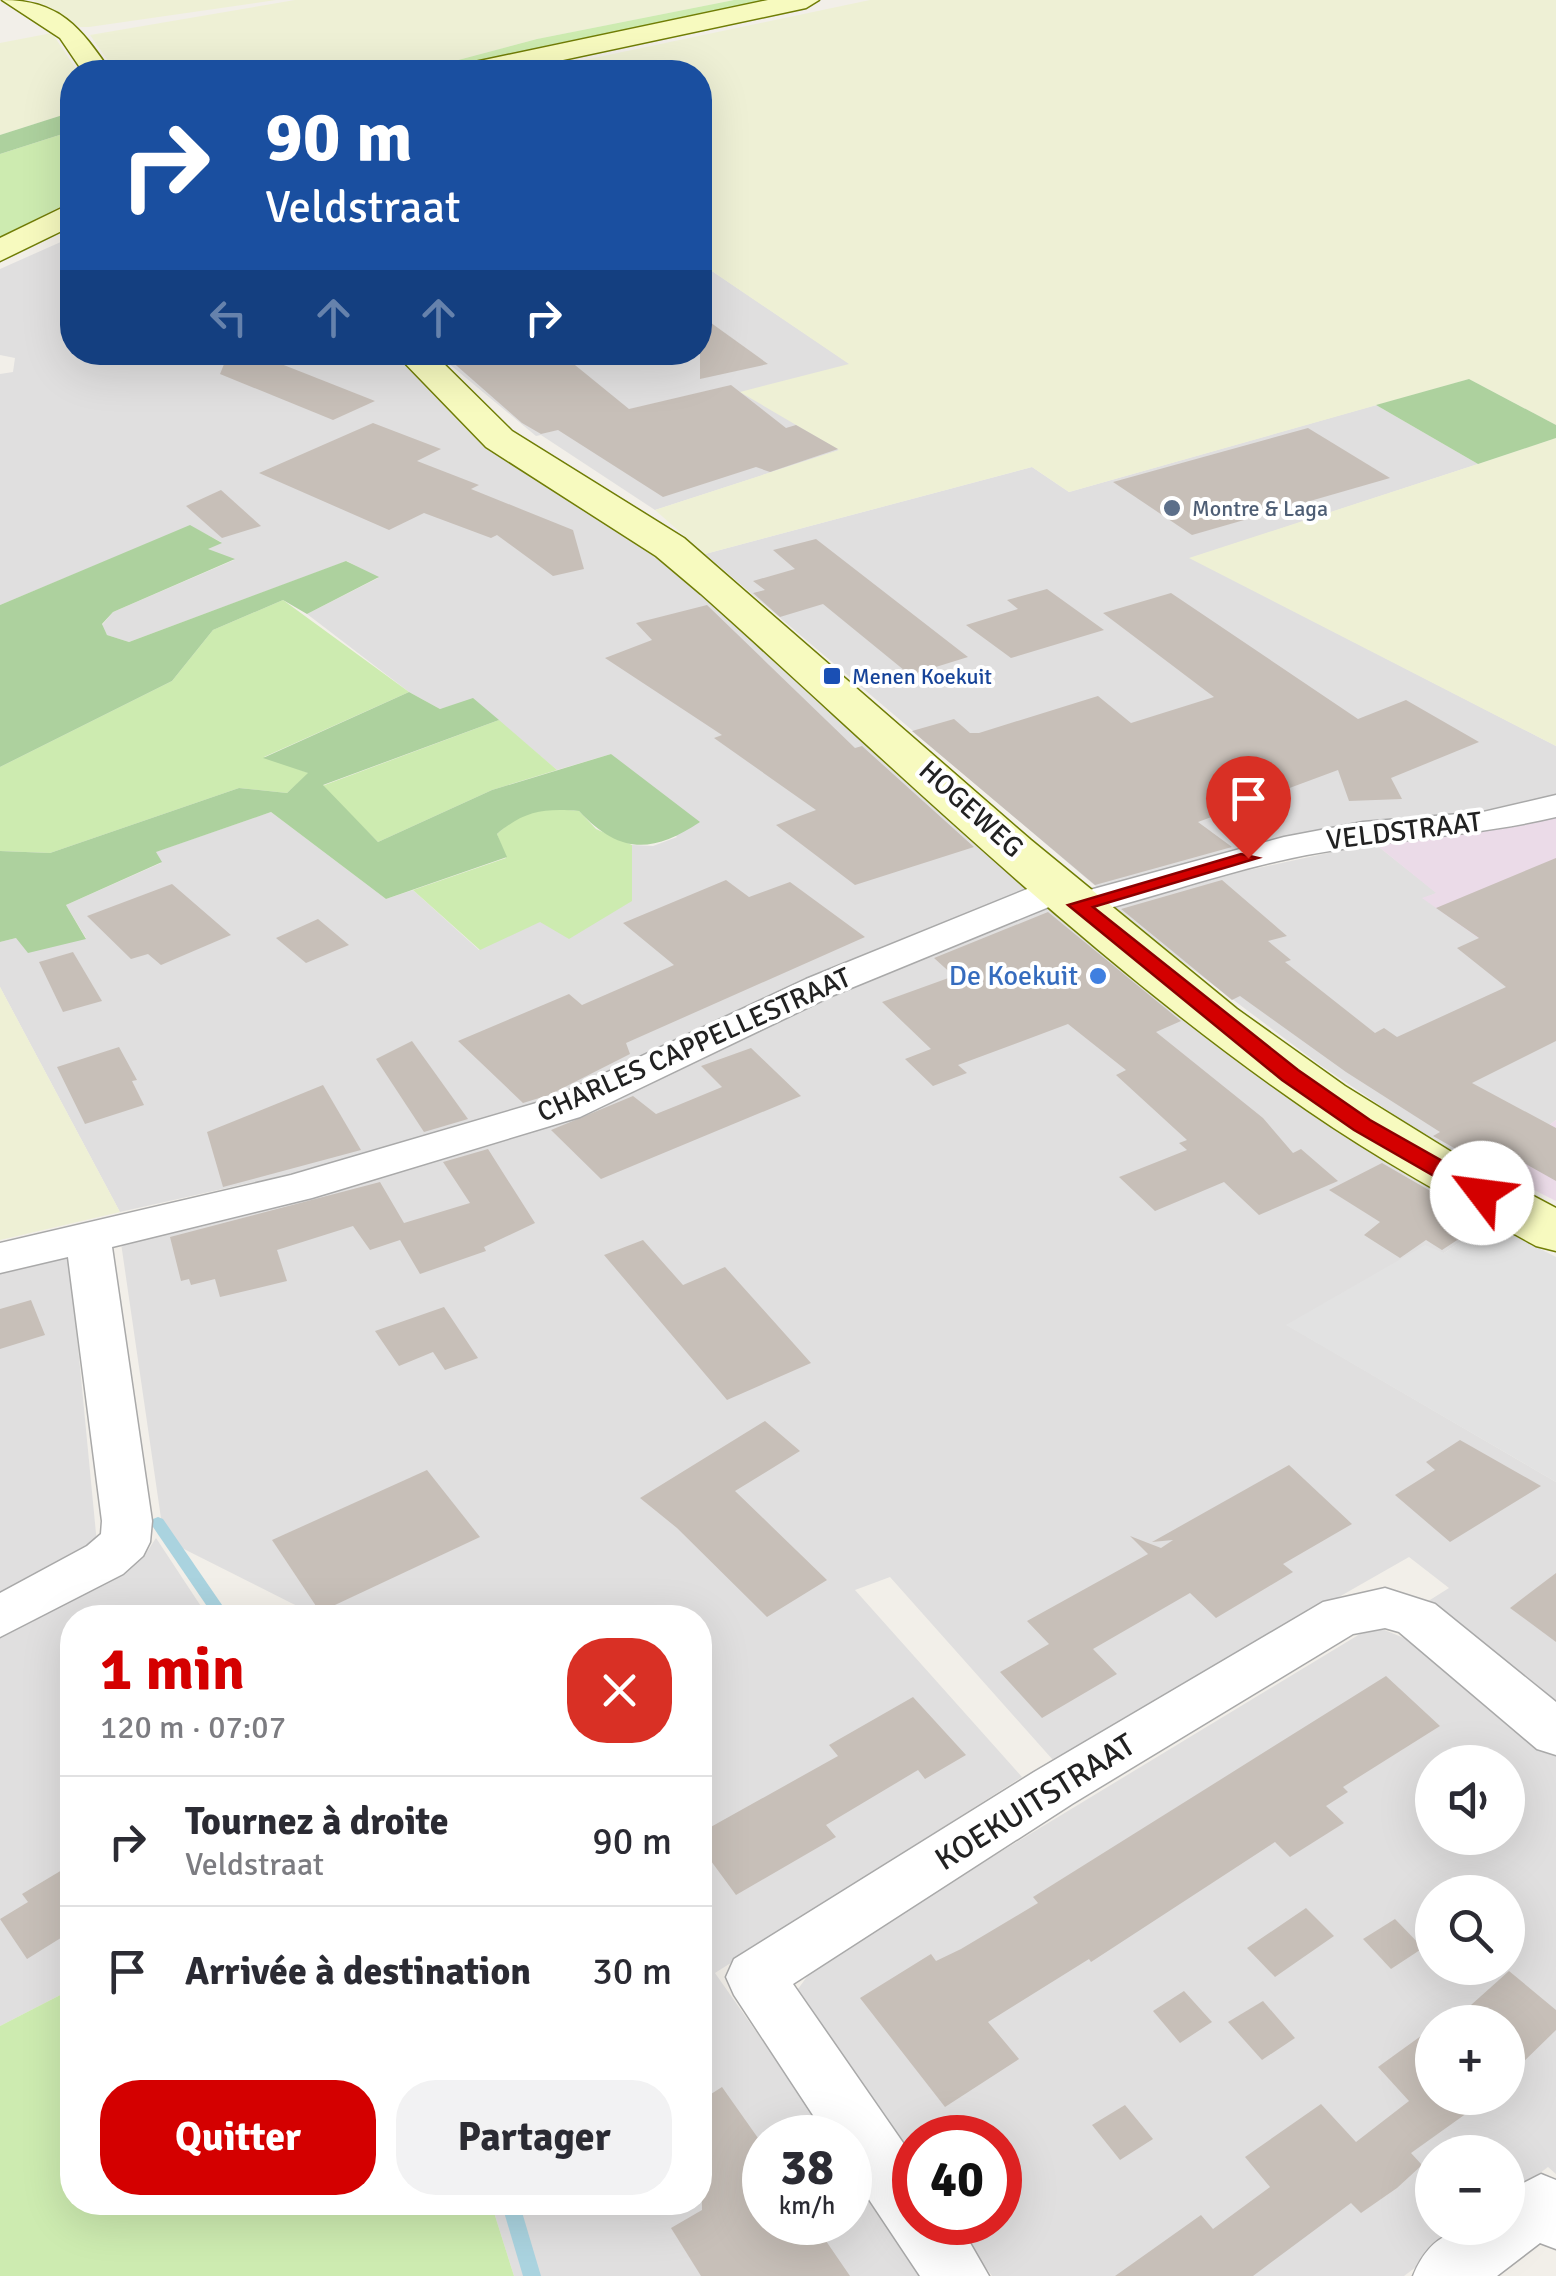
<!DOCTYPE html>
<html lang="fr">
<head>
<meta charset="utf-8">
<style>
  :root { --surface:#fff; --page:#f2f2f3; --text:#2b2b33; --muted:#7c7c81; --line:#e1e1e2; --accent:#d40000 }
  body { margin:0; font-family:Signika,sans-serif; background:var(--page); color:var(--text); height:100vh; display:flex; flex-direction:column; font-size:38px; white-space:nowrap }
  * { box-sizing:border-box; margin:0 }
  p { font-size:32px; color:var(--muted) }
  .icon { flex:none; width:55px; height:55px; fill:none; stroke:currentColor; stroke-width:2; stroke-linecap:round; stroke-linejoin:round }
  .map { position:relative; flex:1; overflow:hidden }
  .sheet { position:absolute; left:60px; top:1605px; width:652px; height:610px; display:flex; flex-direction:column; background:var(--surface); border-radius:40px; box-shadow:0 10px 40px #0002 }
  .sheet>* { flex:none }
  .hud { position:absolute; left:60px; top:60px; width:652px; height:305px; border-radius:40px; box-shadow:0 10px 40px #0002; background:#1a4fa0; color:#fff; overflow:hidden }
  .buttons { position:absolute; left:1415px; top:1745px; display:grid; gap:20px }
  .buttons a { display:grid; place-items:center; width:110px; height:110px; border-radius:50%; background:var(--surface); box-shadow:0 10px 40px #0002; font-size:50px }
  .speed { position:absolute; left:742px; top:2115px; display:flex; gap:20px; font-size:50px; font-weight:700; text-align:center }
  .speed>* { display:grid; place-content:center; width:130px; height:130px; border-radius:50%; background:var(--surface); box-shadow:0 10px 40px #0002; line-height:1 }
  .speed small { font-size:25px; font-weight:400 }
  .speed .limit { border:15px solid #d22; background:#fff; color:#111 }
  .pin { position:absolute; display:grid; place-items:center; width:85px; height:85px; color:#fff; margin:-102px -42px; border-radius:50% 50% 50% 0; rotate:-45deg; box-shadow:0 0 10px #0007 }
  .pin .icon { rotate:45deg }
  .me { position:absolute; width:110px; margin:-55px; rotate:300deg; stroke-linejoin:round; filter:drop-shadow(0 0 8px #0008) }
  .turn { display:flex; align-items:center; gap:35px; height:210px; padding:0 40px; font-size:45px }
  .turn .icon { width:130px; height:130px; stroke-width:2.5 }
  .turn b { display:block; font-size:70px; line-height:85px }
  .lanes { display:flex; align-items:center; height:95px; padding:0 40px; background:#0003; justify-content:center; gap:50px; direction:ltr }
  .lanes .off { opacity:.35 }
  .round { display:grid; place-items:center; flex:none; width:105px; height:105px; border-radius:40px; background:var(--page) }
  .summary { display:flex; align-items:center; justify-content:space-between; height:170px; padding:0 40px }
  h1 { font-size:60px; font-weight:700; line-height:75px; color:var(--accent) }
  .button { display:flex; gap:20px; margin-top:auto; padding:20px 40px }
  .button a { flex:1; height:115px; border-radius:40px; background:var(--accent); color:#fff; font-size:40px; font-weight:700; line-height:115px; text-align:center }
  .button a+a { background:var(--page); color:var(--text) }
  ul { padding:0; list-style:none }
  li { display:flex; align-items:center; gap:30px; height:130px; padding:0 40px; border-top:2px solid var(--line) }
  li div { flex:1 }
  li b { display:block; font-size:38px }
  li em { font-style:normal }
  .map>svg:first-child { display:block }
</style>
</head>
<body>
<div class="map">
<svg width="1556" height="2276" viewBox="0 0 1556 2276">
  <rect width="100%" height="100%" fill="#f2efe9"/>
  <!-- residential -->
  <g fill="#e0dfdf" fill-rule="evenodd">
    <polygon points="72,237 72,352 392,353 483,443 531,478 649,548 1038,888 548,1102 325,1166 120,1212 0,987 0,942 16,938 86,938 66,905 161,863 155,852 271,812 386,899 413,890 479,950 630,870 632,845 653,846 677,837 611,754 557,770 473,699 440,709 409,692 307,614 378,578 347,561 129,642 107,635 102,625 113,612 234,560 206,549 221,542 190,526 0,605 0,374 13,372 15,358 0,355 0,269"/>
    <polygon points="700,263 850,364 840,450 655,510 541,435 536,436 436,353 700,352"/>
    <polygon points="1376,405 1478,464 1191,558 1556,746 1556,795 1100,890 705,554 1032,467 1069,492"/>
    <polygon points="1374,843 1437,893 1424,898 1556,993 1556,1120 1492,1169 1433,1141 1320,1065 1107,905 1198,881"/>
    <polygon points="1048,901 1340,1131 1489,1223 1444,1253 1287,1325 1556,1482 1556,1706 1422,1605 1449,1588 1409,1557 1053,1760 890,1577 855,1590 1022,1777 715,1973 830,2137 765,2138 765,2222 850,2222 850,2167 927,2276 514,2276 491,2203 700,2202 700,1618 319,1617 164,1539 121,1243 331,1192"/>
    <polygon points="69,1253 97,1544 0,1595 0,1273"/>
    <polygon points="156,1538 208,1617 72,1618 72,1989 0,2026 0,1634 145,1555"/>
    <path d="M1382,1629l22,9 152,118v418l-8,-7 -40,30v-45h-76v76h36l-64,48h-412l-39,-53 47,-1v-84h-85v31l-99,-138 -18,-42 19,-26 543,-329zM1432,1762h76v76h-76zM1432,1892h76v76h-76zM1432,2022h76v76h-76z"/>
  </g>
  <!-- industrial -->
  <g fill="#ebdbe8">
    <polygon points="1556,813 1556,993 1422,898 1436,893 1374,843"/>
    <polygon points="1556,1120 1556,1201 1492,1169"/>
  </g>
  <!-- farmland -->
  <g fill="#eef0d5">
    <polygon points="34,0 276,0 89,27 80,27"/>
    <polygon points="295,0 734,0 537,39 413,72 116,72 90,35"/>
    <polygon points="870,0 1556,0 1556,425 1469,379 1069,492 1032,467 705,554 655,510 839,450 740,392 849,364 700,263 700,72 527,72"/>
    <polygon points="52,33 78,72 72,72 72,112 0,135 0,43"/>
    <polygon points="1556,438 1556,746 1189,558 1478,464"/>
    <polygon points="0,987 120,1212 0,1240"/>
  </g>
  <!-- grass -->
  <g fill="#cdebb0">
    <polygon points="734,0 768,0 549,45 448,72 413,72 537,39"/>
    <polygon points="72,131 72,201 0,237 0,154"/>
    <polygon points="283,600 409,692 264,757 309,773 287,793 239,788 50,853 0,851 0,767 172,681 213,630"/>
    <polygon points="499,720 557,770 492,790 378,842 322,786"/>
    <polygon points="546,808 579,811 596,829 632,845 632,901 569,939 540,922 480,950 413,890 506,858 497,834 518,816"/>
    <polygon points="72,1989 72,2202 491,2203 514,2276 0,2276 0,2026"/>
  </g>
  <!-- forest -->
  <g fill="#add19e">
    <polygon points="72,112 72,131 0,154 0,135"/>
    <polygon points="1469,379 1556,425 1556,438 1478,464 1376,405"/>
    <polygon points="190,525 222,543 208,549 235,559 113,612 102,624 107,635 129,642 346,561 379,577 307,614 283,600 213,630 172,681 0,767 0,605"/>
    <path d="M409,692l31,17 33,-11 26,22 -176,65 55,57 114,-52 119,-36 89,68c-48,32 -81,32 -121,-11 -35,-3 -55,0 -82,23l10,23 -121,42 -115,-87 -115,40 6,10 -96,43 20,34 -58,14 -12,-15 -16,4v-91l50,2 189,-65 48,5 21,-20 -45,-15z"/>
  </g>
  <!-- parking -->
  <polygon fill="#e2e2e2" points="1489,1223 1556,1257 1556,1482 1286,1325 1425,1245 1444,1253"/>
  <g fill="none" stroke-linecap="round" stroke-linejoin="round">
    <!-- stream -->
    <g fill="#aad3df" fill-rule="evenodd">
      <polygon points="158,1517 163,1519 231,1618 215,1618 153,1527 151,1523 153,1519"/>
      <polygon points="501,2202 519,2202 541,2276 523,2276"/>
    </g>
  </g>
  <!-- building -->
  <g fill="#c7bfb8">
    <polygon points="700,315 768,364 700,379"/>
    <polygon points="229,352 251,352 375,401 333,420 220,374"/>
    <polygon points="441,352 559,352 629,409 731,385 786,428 796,425 838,449 770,472 756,467 663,497 558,430 541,434 522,423"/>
    <polygon points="373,423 441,449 417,461 479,485 471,489 573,530 584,569 553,576 497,535 491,538 424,513 389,530 259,473"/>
    <polygon points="1308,428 1390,478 1192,535 1113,482"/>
    <polygon points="221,490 261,526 222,538 186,506"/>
    <polygon points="816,539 968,657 910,675 823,604 780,617 753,593 765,590 753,581 795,569 773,550"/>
    <polygon points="1047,589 1104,630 1011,658 966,625 1018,609 1007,600"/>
    <polygon points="1171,593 1358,719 1406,700 1479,742 1391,778 1402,799 1349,801 1338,770 1198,822 1232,847 1095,885 912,731 954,719 970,733 979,733 1098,696 1131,723 1214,697 1103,613"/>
    <polygon points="707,605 855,748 862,746 974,847 855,885 776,825 816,810 714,738 722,735 605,658 652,640 636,623"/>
    <polygon points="1556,858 1556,1041 1472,1083 1556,1128 1556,1181 1510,1155 1491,1169 1433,1136 1440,1132 1346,1072 1240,996 1232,1000 1121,909 1222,880 1287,936 1268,941 1291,960 1285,962 1375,1033 1384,1028 1397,1037 1506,987 1457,948 1479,938 1436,908"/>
    <polygon points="726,880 749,897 790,882 865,937 626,1043 630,1054 549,1095 523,1103 458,1041 569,994 582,1005 674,965 623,923"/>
    <polygon points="172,884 231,935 161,965 148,954 131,959 87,916"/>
    <polygon points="1048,912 1181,1021 1156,1032 1263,1118 1293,1153 1301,1149 1338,1181 1259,1215 1224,1182 1155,1211 1119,1177 1187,1150 1179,1143 1187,1140 1116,1075 1126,1070 1068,1024 958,1065 967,1073 933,1086 905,1059 931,1049 882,1002 954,976 934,958"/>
    <polygon points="318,919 349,945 306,963 276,938"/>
    <polygon points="73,952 102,1001 63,1012 39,962"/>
    <polygon points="412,1041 468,1119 424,1132 376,1059"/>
    <polygon points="119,1047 137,1080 132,1081 144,1105 85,1124 57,1067"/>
    <polygon points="751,1048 801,1096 601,1179 551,1130 633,1096 656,1114 676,1106 722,1087 701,1066"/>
    <polygon points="323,1085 361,1150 223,1187 207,1132"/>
    <polygon points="488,1149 535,1223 484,1247 486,1251 420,1274 400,1240 370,1250 353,1226 277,1250 287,1281 220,1297 215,1279 191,1285 189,1279 181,1281 170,1237 380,1182 404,1223 470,1203 443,1162"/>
    <polygon points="1382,1163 1465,1211 1460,1214 1477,1227 1442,1250 1426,1240 1400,1258 1364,1235 1380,1222 1329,1190"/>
    <polygon points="643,1240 683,1285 725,1267 811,1363 727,1400 604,1255"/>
    <polygon points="31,1300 45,1335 0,1349 0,1309"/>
    <polygon points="444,1307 478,1358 445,1370 433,1352 399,1366 375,1331"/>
    <polygon points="765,1421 800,1451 735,1491 827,1580 767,1617 677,1528 640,1498"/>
    <polygon points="1460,1440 1541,1486 1450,1542 1395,1495 1435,1470 1426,1462"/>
    <polygon points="1289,1465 1352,1524 1283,1564 1293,1572 1216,1618 1190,1593 1093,1649 1117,1674 1042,1718 1000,1672 1049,1644 1027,1621 1148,1554 1130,1536 1161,1548 1173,1540 1152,1542"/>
    <polygon points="427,1470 480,1537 320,1612 272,1540"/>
    <polygon points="1556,1573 1556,1642 1510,1608"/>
    <polygon points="1386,1676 1440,1726 1343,1787 1348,1792 1326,1806 1344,1823 1290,1857 1275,1842 1091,1962 1089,1959 988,2022 1019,2059 945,2107 860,1998 931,1954 936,1961 961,1949 1038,1903 1033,1897"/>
    <polygon points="913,1697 966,1755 925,1779 918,1770 826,1825 836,1837 736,1895 700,1846 700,1833 838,1756 829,1745"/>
    <polygon points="72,1864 72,1931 27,1959 0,1919 28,1902 22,1894"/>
    <polygon points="1306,1908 1334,1936 1275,1977 1247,1948"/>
    <polygon points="1395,1919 1423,1948 1391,1969 1363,1939"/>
    <polygon points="1509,1971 1556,2010 1556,2030 1508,2077 1508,2022 1452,2022"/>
    <polygon points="1184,1991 1212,2022 1180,2043 1153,2011"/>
    <polygon points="1263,2001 1295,2038 1262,2060 1228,2022"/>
    <polygon points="1432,2028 1432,2098 1488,2098 1411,2153 1422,2165 1397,2188 1361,2213 1351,2203 1253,2276 1115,2276 1201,2215 1213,2229 1270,2187 1245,2157 1321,2104 1356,2142 1409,2101 1378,2067"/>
    <polygon points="722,2087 765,2148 765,2222 813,2222 850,2276 701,2276 671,2228 702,2210 700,2101"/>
    <polygon points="1125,2105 1153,2139 1120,2160 1092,2125"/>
  </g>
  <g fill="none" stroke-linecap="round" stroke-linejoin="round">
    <!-- street casing -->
    <g stroke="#a9a9a9" stroke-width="3">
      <g id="street">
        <path d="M1556,795v22c-89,21 -175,22 -264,41 -72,15 -142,41 -214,58l-13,-3 -4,-11 -227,93 -254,122 -268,81 -200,49 40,274 -2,21 -7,14 -20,18 -123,63v-44l87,-47 14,-12 1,-13 -34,-264 -68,16v-30l291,-68 259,-76 256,-120 241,-98h26l6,8 -4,5 209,-57 79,-15 120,-10z"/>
        <polygon points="1385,1588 1435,1604 1556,1702 1556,1755 1537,1749 1399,1632 1385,1628 1353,1634 1072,1804 793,1984 915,2160 915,2222 958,2222 989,2276 920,2276 850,2171 850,2138 828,2138 734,1995 726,1977 734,1959 1034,1772 1323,1602"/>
        <path d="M1541,2174l15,6v69l-16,-6 -43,33h-84c20,-48 48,-48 95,-48v-37z"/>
      </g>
    </g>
    <!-- secondary casing -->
    <g stroke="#707d05" stroke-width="3">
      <g id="secondary">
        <path d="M2,0c58,0 78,27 109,72h-28l-23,-34z"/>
        <polygon points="768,0 819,0 806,8 507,72 456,72 470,63"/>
        <polygon points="72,203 72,226 0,261 0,238"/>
        <path d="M394,352h38l80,79 172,107 347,302 206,169 108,77 113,70 98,52v43l-20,-5c-78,-43 -155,-85 -229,-136 -218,-150 -409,-340 -606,-516l-45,-38 -170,-109z"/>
      </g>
    </g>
    <!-- street -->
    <use href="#street" fill="#fff" fill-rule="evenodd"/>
    <!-- secondary -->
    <use href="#secondary" fill="#f7fabf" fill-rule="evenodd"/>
  </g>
  <!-- route -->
  <polygon fill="#d40000" stroke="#8a0000" stroke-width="2.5" points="1241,854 1258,858 1093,907 1298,1070 1370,1120 1490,1188 1490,1199 1474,1199 1354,1130 1282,1080 1068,905"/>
  <!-- markers -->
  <circle fill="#5c6f8a" stroke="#fff" stroke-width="4" cx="1172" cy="508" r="10"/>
  <rect fill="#1a4fb4" stroke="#fff" stroke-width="4" x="822" y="666" width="20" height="20" rx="5"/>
  <circle fill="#3f7fe0" stroke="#fff" stroke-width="4" cx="1098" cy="976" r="10"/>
  <g text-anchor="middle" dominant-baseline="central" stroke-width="8" stroke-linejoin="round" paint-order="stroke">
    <!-- far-service labels -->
    <g font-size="22" fill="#4e5e75" stroke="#fff" text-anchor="start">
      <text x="1192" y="508">Montre &amp; Laga</text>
    </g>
    <!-- far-transit labels -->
    <g font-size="22" fill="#164399" stroke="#fff" text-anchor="start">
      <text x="852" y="676">Menen Koekuit</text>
    </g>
    <!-- street labels -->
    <g font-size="28" fill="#222" stroke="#fff">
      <text transform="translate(971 809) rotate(42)">HOGEWEG</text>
      <text transform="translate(1404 831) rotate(-7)">VELDSTRAAT</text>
      <text transform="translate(694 1045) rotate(-24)">CHARLES CAPPELLESTRAAT</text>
    </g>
    <!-- shop labels -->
    <g font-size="28" fill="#366cbe" stroke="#fff" text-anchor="end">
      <text x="1078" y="976">De Koekuit</text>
    </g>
    <!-- near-street labels -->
    <g font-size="32" fill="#222" stroke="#fff">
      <text transform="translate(1035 1802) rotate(-32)">KOEKUITSTRAAT</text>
    </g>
  </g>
</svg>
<div class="buttons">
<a><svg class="icon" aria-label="sound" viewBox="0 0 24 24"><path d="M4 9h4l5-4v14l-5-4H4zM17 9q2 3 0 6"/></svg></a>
<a><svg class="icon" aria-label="search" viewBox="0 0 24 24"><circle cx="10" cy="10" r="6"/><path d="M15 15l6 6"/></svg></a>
<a>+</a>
<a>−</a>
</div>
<div class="speed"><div>38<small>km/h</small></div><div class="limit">40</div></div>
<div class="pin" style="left:1248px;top:858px;background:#d93025"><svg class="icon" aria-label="arrive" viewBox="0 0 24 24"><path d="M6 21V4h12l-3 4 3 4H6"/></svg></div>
<svg class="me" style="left:1482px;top:1193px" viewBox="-20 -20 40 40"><circle r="19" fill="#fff"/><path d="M0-13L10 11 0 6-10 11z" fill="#d40000"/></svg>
<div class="hud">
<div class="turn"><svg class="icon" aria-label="right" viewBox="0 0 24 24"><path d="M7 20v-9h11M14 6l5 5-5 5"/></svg><div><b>90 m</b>Veldstraat</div></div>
<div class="lanes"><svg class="icon off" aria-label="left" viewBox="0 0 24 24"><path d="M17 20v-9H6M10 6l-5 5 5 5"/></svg><svg class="icon off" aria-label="ahead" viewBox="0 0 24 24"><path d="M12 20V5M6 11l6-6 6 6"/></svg><svg class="icon off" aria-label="ahead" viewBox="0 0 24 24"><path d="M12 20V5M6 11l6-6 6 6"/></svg><svg class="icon" aria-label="right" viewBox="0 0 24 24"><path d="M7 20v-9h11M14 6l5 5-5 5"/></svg></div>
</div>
<section class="sheet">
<div class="summary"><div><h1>1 min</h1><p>120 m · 07:07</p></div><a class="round" style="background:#d93025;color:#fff"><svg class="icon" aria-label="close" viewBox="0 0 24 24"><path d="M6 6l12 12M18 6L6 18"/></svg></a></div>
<ul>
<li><svg class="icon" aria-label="right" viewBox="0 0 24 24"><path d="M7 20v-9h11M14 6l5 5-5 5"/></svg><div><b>Tournez à droite</b><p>Veldstraat</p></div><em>90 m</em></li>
<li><svg class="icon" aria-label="arrive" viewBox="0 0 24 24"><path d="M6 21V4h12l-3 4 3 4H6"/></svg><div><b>Arrivée à destination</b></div><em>30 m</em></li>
</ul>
<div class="button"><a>Quitter</a><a>Partager</a></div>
</section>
</div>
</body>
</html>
